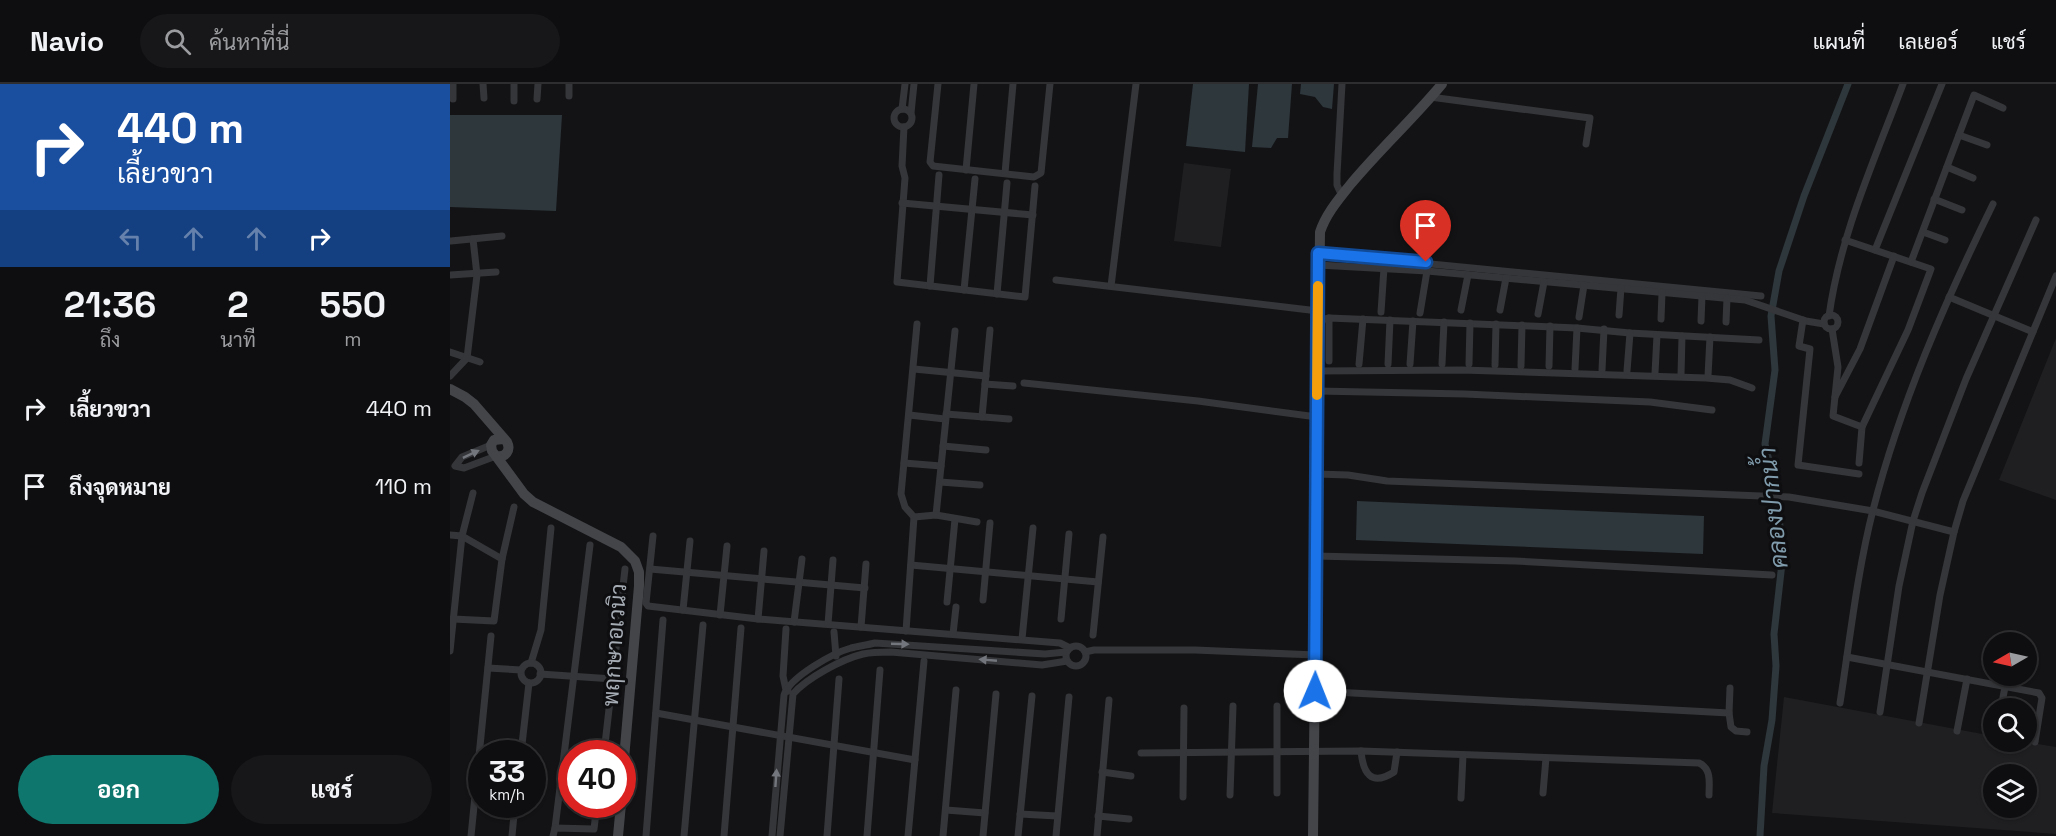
<!DOCTYPE html>
<html lang="th">
<head>
<meta charset="utf-8">
<style>
  :root { --surface:#0e0e10; --page:#171719; --text:#f1f3f6; --muted:#9b9c9f; --line:#2e2e30; --accent:#0f766e }
  body { margin:0; font-family:"Space Grotesk",Sarabun,sans-serif; background:var(--page); color:var(--text); height:100vh; display:flex; flex-direction:column; font-size:22px; white-space:nowrap }
  * { box-sizing:border-box; margin:0 }
  p { font-size:20px; color:var(--muted) }
  .icon { flex:none; width:33px; height:33px; fill:none; stroke:currentColor; stroke-width:2; stroke-linecap:round; stroke-linejoin:round }
  .map { position:relative; flex:1; overflow:hidden }
  .sheet { display:flex; flex-direction:column; background:var(--surface); width:450px }
  .sheet>* { flex:none }
  .hud { background:#1a4fa0; color:#fff; overflow:hidden }
  .needle { width:39px; rotate:261deg }
  .controls { position:absolute; left:1533px; top:548px; display:grid; gap:12px }
  .controls a { display:grid; place-items:center; width:54px; height:54px; border-radius:50%; background:var(--surface); box-shadow:0 2px 4px #0004,0 0 0 2px var(--line); font-size:30px }
  .speed { position:absolute; left:18px; top:656px; display:flex; gap:12px; font-size:30px; font-weight:700; text-align:center }
  .speed>* { display:grid; place-content:center; width:78px; height:78px; border-radius:50%; background:var(--surface); box-shadow:0 2px 4px #0004,0 0 0 2px var(--line); line-height:1 }
  .speed small { font-size:15px; font-weight:400 }
  .speed .limit { border:9px solid #d22; background:#fff; color:#111 }
  .pin { position:absolute; display:grid; place-items:center; width:51px; height:51px; color:#fff; margin:-62px -26px; border-radius:50% 50% 50% 0; rotate:-45deg; box-shadow:0 0 6px #0007 }
  .pin .icon { rotate:45deg }
  .me { position:absolute; width:66px; margin:-33px; rotate:1deg; stroke-linejoin:round; filter:drop-shadow(0 0 4px #0008) }
  .turn { display:flex; align-items:center; gap:21px; height:126px; padding:0 18px; font-size:27px }
  .turn .icon { width:78px; height:78px; stroke-width:2.5 }
  .turn b { display:block; font-size:42px; line-height:51px }
  .lanes { display:flex; align-items:center; height:57px; padding:0 18px; background:#0003; justify-content:center; gap:30px; direction:ltr }
  .lanes .off { opacity:.35 }
  .eta { display:flex; justify-content:space-evenly; align-items:center; height:102px; text-align:center }
  .eta b { font-size:36px; font-weight:700; line-height:42px }
  .action { display:flex; gap:12px; margin-top:auto; padding:12px 18px }
  .action a { flex:1; height:69px; border-radius:36px; background:var(--accent); color:#fff; font-size:24px; font-weight:700; line-height:69px; text-align:center }
  .action a+a { background:var(--page); color:var(--text) }
  ul { padding:0; list-style:none }
  li { display:flex; align-items:center; gap:18px; height:78px; padding:0 18px }
  li div { flex:1 }
  li b { display:block; font-size:22px }
  li em { font-style:normal }
  header { display:flex; align-items:center; gap:36px; box-sizing:border-box; height:84px; padding:0 30px; background:var(--surface); border-bottom:2px solid var(--line) }
  header strong { font-size:28px }
  nav { display:flex; gap:33px; margin-inline-start:auto; font-size:21px }
  .search { width:420px; height:54px; background:var(--page); display:flex; align-items:center; gap:15px; box-sizing:border-box; padding:0 21px; border-radius:33px; color:var(--muted); font-size:22px }
  main { display:flex; flex:1; min-height:0 }
  .map>svg:first-child { display:block }
</style>
</head>
<body>
<header>
<strong>Navio</strong>
<div class="search"><svg class="icon" aria-label="search" viewBox="0 0 24 24"><circle cx="10" cy="10" r="6"/><path d="M15 15l6 6"/></svg>ค้นหาที่นี่</div>
<nav><a>แผนที่</a><a>เลเยอร์</a><a>แชร์</a></nav>
</header>
<main>
<section class="sheet">
<div class="hud">
<div class="turn"><svg class="icon" aria-label="right" viewBox="0 0 24 24"><path d="M7 20v-9h11M14 6l5 5-5 5"/></svg><div><b>440 m</b>เลี้ยวขวา</div></div>
<div class="lanes"><svg class="icon off" aria-label="left" viewBox="0 0 24 24"><path d="M17 20v-9H6M10 6l-5 5 5 5"/></svg><svg class="icon off" aria-label="ahead" viewBox="0 0 24 24"><path d="M12 20V5M6 11l6-6 6 6"/></svg><svg class="icon off" aria-label="ahead" viewBox="0 0 24 24"><path d="M12 20V5M6 11l6-6 6 6"/></svg><svg class="icon" aria-label="right" viewBox="0 0 24 24"><path d="M7 20v-9h11M14 6l5 5-5 5"/></svg></div>
</div>
<div class="eta">
<div><b>21:36</b><p>ถึง</p></div>
<div><b>2</b><p>นาที</p></div>
<div><b>550</b><p>m</p></div>
</div>
<ul>
<li><svg class="icon" aria-label="right" viewBox="0 0 24 24"><path d="M7 20v-9h11M14 6l5 5-5 5"/></svg><div><b>เลี้ยวขวา</b></div><em>440 m</em></li>
<li><svg class="icon" aria-label="arrive" viewBox="0 0 24 24"><path d="M6 21V4h12l-3 4 3 4H6"/></svg><div><b>ถึงจุดหมาย</b></div><em>110 m</em></li>
</ul>
<div class="action"><a>ออก</a><a>แชร์</a></div>
</section>
<div class="map">
<svg width="1606" height="752" viewBox="0 0 1606 752">
  <rect width="100%" height="100%" fill="#131315"/>
  <!-- built -->
  <g fill="#1f1f22" fill-rule="evenodd">
    <polygon points="734,79 781,85 771,163 724,157"/>
    <polygon points="1606,254 1606,416 1549,396"/>
    <path d="M1334,613l209,39 1,5h27l35,6v87l-284,-21zM1544,690h32v33h-32z"/>
  </g>
  <!-- water -->
  <g fill="#2e373c">
    <polygon points="743,0 799,0 795,68 736,62"/>
    <polygon points="808,0 842,0 838,54 827,54 821,64 802,63"/>
    <polygon points="851,0 884,0 882,25 873,23 865,13 850,10"/>
    <polygon points="0,31 112,31 106,127 0,123"/>
    <polygon points="907,417 1254,432 1253,470 906,456"/>
  </g>
  <g fill="none" stroke-linecap="round" stroke-linejoin="round">
    <!-- canal -->
    <polyline stroke="#2e373c" stroke-width="7" points="1310,752 1314,682 1322,636 1326,582 1324,550 1333,470 1326,406 1315,360 1325,286 1321,232 1329,187 1354,112 1398,0"/>
    <!-- street -->
    <g stroke="#353639" stroke-width="7">
      <polyline points="3,0 3,15"/>
      <polyline points="33,0 34,14"/>
      <polyline points="64,0 64,17"/>
      <polyline points="488,0 480,78 483,82 584,93 591,89 600,0"/>
      <polyline points="119,12 119,0"/>
      <polyline points="980,13 1140,34 1136,60"/>
      <polyline points="87,15 88,0"/>
      <circle cx="453" cy="34" r="9"/>
      <polyline points="452,25 455,0"/>
      <polyline points="461,29 464,0"/>
      <polyline points="454,43 452,82 455,94 447,198 575,213 585,102"/>
      <polyline points="1509,51 1537,61"/>
      <polyline points="1497,83 1523,94"/>
      <polyline points="516,86 524,0"/>
      <polyline points="555,89 563,0"/>
      <polyline points="892,112 887,101 887,90 892,0"/>
      <polyline points="1484,115 1512,126"/>
      <polyline points="452,119 583,131"/>
      <polyline points="1473,148 1495,156"/>
      <polyline points="1395,156 1481,185 1458,246 1412,343 1409,379"/>
      <polyline points="1,157 52,152"/>
      <polyline points="1425,166 1492,0"/>
      <polyline points="868,169 1311,212"/>
      <polyline points="1461,178 1524,11 1553,24"/>
      <polyline points="868,181 977,187 1295,216 1356,237 1374,240"/>
      <polyline points="0,191 46,188"/>
      <polyline points="606,196 868,227"/>
      <polyline points="480,202 489,91"/>
      <polyline points="661,202 686,0"/>
      <polyline points="514,206 525,95"/>
      <polyline points="547,210 557,99"/>
      <polyline points="1499,213 1583,248"/>
      <polyline points="1011,226 1018,191"/>
      <polyline points="1050,226 1056,194"/>
      <polyline points="931,228 934,184"/>
      <polyline points="970,229 977,187"/>
      <polyline points="1088,230 1094,198"/>
      <polyline points="1169,231 1171,204"/>
      <circle cx="1381" cy="238" r="7"/>
      <path d="M1379,232c11,-81 46,-157 74,-232"/>
      <polyline points="1129,233 1134,201"/>
      <polyline points="879,234 879,277"/>
      <polyline points="1211,235 1212,209"/>
      <polyline points="1353,236 1349,262 1360,265 1348,381 1409,390"/>
      <polyline points="868,237 879,234 1127,244 1180,249 1309,256"/>
      <polyline points="1251,237 1252,212"/>
      <polyline points="1276,238 1277,214"/>
      <polyline points="1382,245 1388,283 1383,332 1412,343"/>
      <polyline points="0,268 30,278"/>
      <polyline points="909,280 913,235"/>
      <polyline points="938,280 940,236"/>
      <polyline points="960,280 963,237"/>
      <polyline points="992,280 994,238"/>
      <polyline points="1019,280 1020,239"/>
      <polyline points="1045,281 1046,240"/>
      <polyline points="1071,282 1072,241"/>
      <polyline points="1099,282 1100,242"/>
      <polyline points="464,285 536,292"/>
      <polyline points="1125,285 1127,244"/>
      <polyline points="1152,286 1154,245"/>
      <polyline points="868,287 1012,286 1256,294 1280,296 1302,304"/>
      <polyline points="1177,287 1180,249"/>
      <polyline points="1205,289 1207,251"/>
      <polyline points="1231,291 1232,252"/>
      <polyline points="0,292 17,274 27,191 23,155"/>
      <polyline points="1258,292 1260,253"/>
      <polyline points="574,299 748,317 867,333"/>
      <polyline points="535,300 563,302"/>
      <polyline points="867,307 1015,310 1200,318 1262,326"/>
      <polyline points="1385,313 1410,265 1444,172"/>
      <polyline points="496,330 559,335"/>
      <polyline points="459,331 495,335"/>
      <polyline points="532,333 540,246"/>
      <polyline points="41,361 12,373 5,382 14,384 46,372"/>
      <polyline points="493,362 536,366"/>
      <polyline points="454,379 491,382"/>
      <polyline points="867,390 898,391 937,397 1339,413 1423,427 1504,448 1490,511 1469,639"/>
      <polyline points="490,398 530,401"/>
      <polyline points="486,431 505,247"/>
      <polyline points="464,433 455,423 451,410 467,240"/>
      <polyline points="1504,448 1513,417 1606,192"/>
      <polyline points="0,451 12,452 52,475"/>
      <polyline points="203,452 196,519 198,522 308,535 610,559 620,564"/>
      <polyline points="866,472 1065,477 1322,491"/>
      <polyline points="461,481 648,498"/>
      <polyline points="200,485 415,504"/>
      <polyline points="533,516 540,439"/>
      <polyline points="497,518 505,435"/>
      <polyline points="233,526 240,457"/>
      <polyline points="270,531 277,462"/>
      <polyline points="3,535 44,537 52,475 64,423"/>
      <polyline points="308,535 314,467"/>
      <polyline points="611,535 619,450"/>
      <polyline points="344,538 352,475"/>
      <polyline points="378,540 383,476"/>
      <polyline points="411,543 416,480"/>
      <polyline points="336,545 333,592 336,606 338,607"/>
      <polyline points="456,547 464,433 486,431 527,438"/>
      <polyline points="384,548 386,572"/>
      <polyline points="503,550 506,523"/>
      <polyline points="643,551 653,453"/>
      <polyline points="572,555 583,444"/>
      <circle cx="626" cy="572" r="10"/>
      <polyline points="0,567 12,452 23,409"/>
      <polyline points="635,568 644,566 745,566 865,571"/>
      <polyline points="1397,573 1589,609 1592,614 1585,658"/>
      <polyline points="81,579 91,546 101,444"/>
      <circle cx="81" cy="589" r="10"/>
      <polyline points="38,584 71,586"/>
      <polyline points="90,590 163,595"/>
      <polyline points="1280,604 1279,629 1281,643 1286,647 1297,648"/>
      <polyline points="865,607 1279,629"/>
      <path d="M1390,619c10,-64 17,-130 33,-193 27,-106 72,-208 120,-306"/>
      <polyline points="1551,624 1555,603"/>
      <polyline points="1430,628 1449,502 1463,437 1472,409 1516,295 1586,136"/>
      <polyline points="206,629 465,676"/>
      <polyline points="1507,647 1517,595"/>
      <path d="M911,667c2,22 10,36 33,21l3,-20"/>
      <polyline points="71,669 79,599"/>
      <polyline points="154,669 175,485"/>
      <path d="M691,669l220,-2 338,12c13,6 10,20 10,32"/>
      <polyline points="652,688 681,692"/>
      <polyline points="827,709 827,622"/>
      <polyline points="1093,709 1096,674"/>
      <polyline points="780,711 783,622"/>
      <polyline points="733,713 734,624"/>
      <polyline points="1011,714 1013,671"/>
      <polyline points="496,726 535,729"/>
      <polyline points="570,730 607,732"/>
      <polyline points="648,732 679,735"/>
      <polyline points="105,744 140,461"/>
      <polyline points="21,752 41,552"/>
      <polyline points="62,752 65,720"/>
      <polyline points="103,752 105,744 144,745 147,720"/>
      <polyline points="196,752 213,536"/>
      <polyline points="234,752 253,541"/>
      <polyline points="274,752 291,544"/>
      <path d="M322,752l12,-141c6,-18 49,-42 67,-47 8,-2 16,-3 24,-5l170,11 21,-2"/>
      <path d="M330,752l13,-142c14,-16 49,-35 70,-40 9,-2 19,-2 28,-2l151,13 25,-4"/>
      <polyline points="377,752 389,595"/>
      <polyline points="417,752 430,586"/>
      <polyline points="458,752 474,577"/>
      <polyline points="493,752 506,606"/>
      <polyline points="533,752 546,610"/>
      <polyline points="568,752 582,612"/>
      <polyline points="606,752 619,613"/>
      <polyline points="647,752 659,616"/>
    </g>
    <!-- secondary -->
    <g stroke="#434549" stroke-width="10">
      <path d="M0,305l15,8 9,7 33,38c4,8 -1,16 -11,14l-4,-5 -1,-6 3,-5 9,-1"/>
      <polyline points="46,372 74,410 83,418 171,463 185,477 189,488 189,502 172,698"/>
      <polyline points="168,752 171,720"/>
      <path d="M863,752l7,-604c6,-18 18,-32 30,-47 29,-35 63,-66 92,-101"/>
    </g>
  </g>
  <!-- one-way arrows -->
  <defs><path id="oneway-solid" d="M-6-.8H1V-3.2L6.5 0L1 3.2V.8H-6Z" transform="scale(1.5)"/></defs>
  <g fill="#73777d">
    <use href="#oneway-solid" transform="translate(21 370) rotate(-25)"/>
    <use href="#oneway-solid" transform="translate(450 560) rotate(2)"/>
    <use href="#oneway-solid" transform="translate(538 576) rotate(-175)"/>
    <use href="#oneway-solid" transform="translate(326 694) rotate(-86)"/>
  </g>
  <g fill="none" stroke-linecap="round" stroke-linejoin="round">
    <!-- route casing -->
    <g stroke="#114b97" stroke-width="15">
      <polyline id="route" points="865,607 868,169 976,178"/>
    </g>
    <!-- route -->
    <use href="#route" stroke="#1a73e8" stroke-width="10"/>
    <!-- slow -->
    <polyline stroke="#f59e0b" stroke-width="10" points="867,311 868,202"/>
  </g>
  <g text-anchor="middle" dominant-baseline="central" stroke-width="6" stroke-linejoin="round" paint-order="stroke">
    <!-- street labels -->
    <g font-size="22" fill="#a6acb4" stroke="#0e0e10">
      <text transform="translate(164 561) rotate(-86)">พฤกษาอเวนิว</text>
    </g>
    <!-- water labels -->
    <g font-size="24" font-style="italic" fill="#809cac" stroke="#0e0e10">
      <text transform="translate(1323 424) rotate(-96)">คลองปากน้ำ</text>
    </g>
  </g>
</svg>
<div class="controls">
<a><svg class="needle" viewBox="-14 -14 28 28"><path d="M0-13l5 13h-10z" fill="#e53935"/><path d="M0 13l5-13h-10z" fill="#9b9c9f"/></svg></a>
<a><svg class="icon" aria-label="search" viewBox="0 0 24 24"><circle cx="10" cy="10" r="6"/><path d="M15 15l6 6"/></svg></a>
<a><svg class="icon" aria-label="layers" viewBox="0 0 24 24"><path d="M12 4l9 5-9 5-9-5zM3 14l9 5 9-5"/></svg></a>
</div>
<div class="speed"><div>33<small>km/h</small></div><div class="limit">40</div></div>
<div class="pin" style="left:976px;top:178px;background:#d93025"><svg class="icon" aria-label="arrive" viewBox="0 0 24 24"><path d="M6 21V4h12l-3 4 3 4H6"/></svg></div>
<svg class="me" style="left:865px;top:607px" viewBox="-20 -20 40 40"><circle r="19" fill="#fff"/><path d="M0-13L10 11 0 6-10 11z" fill="#1a73e8"/></svg>
</div>
</main>
</body>
</html>
